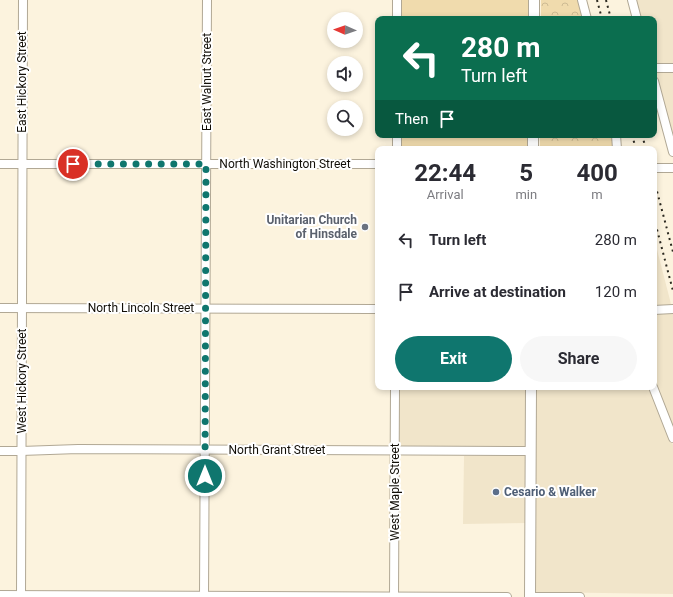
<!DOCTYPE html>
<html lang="en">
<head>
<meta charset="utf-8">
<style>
  :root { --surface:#fff; --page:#f7f7f7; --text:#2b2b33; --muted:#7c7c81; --accent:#0f766e }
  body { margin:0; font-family:Roboto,sans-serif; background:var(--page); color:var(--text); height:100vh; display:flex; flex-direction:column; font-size:15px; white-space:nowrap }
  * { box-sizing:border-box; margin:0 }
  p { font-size:13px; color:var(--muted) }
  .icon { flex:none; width:22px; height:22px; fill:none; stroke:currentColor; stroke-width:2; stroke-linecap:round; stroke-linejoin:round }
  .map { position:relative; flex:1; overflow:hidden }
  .sheet { position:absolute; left:375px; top:146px; width:282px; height:244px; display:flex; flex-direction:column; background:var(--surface); border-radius:8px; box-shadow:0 2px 6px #0003 }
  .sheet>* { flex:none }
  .top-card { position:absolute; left:375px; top:16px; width:282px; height:122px; border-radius:8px; box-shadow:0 2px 6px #0003; background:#0b6e4f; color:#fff; overflow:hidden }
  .needle { width:26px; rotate:272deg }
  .controls { position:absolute; left:327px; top:12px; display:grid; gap:8px }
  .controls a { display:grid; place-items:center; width:36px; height:36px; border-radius:50%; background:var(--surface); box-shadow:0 2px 6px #0003; font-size:20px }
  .pin { position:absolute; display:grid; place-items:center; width:34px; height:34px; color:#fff; margin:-17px; border:2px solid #fff; border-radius:50%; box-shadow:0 1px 4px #0007 }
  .me { position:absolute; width:44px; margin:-22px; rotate:0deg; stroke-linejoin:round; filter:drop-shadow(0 0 3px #0008) }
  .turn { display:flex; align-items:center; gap:14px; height:84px; padding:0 20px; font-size:18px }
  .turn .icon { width:52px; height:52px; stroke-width:2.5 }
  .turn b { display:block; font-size:28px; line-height:34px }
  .then { display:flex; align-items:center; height:38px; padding:0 20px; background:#0003; gap:8px; font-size:15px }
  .eta { display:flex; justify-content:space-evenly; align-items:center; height:68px; text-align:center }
  .eta b { font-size:24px; font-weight:700; line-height:28px }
  .action { display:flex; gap:8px; margin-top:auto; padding:8px 20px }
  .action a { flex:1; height:46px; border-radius:24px; background:var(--accent); color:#fff; font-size:16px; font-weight:700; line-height:46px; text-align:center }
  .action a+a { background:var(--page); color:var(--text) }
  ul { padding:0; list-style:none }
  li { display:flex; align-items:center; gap:12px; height:52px; padding:0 20px }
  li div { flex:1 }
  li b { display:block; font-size:15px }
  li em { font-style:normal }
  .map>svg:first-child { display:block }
</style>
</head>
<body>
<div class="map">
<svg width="673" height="597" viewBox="0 0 673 597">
  <defs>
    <pattern id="park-crowns" width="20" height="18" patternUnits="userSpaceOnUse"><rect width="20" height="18" fill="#f0dbad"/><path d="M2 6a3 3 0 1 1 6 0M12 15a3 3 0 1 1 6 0" fill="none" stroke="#cdbb93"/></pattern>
  </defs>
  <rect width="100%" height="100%" fill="#fcf3de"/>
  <!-- built -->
  <g fill="#f1e5ca">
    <polygon points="636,0 673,0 673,137 654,64 654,19 642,19"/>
    <polygon points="654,238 670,300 671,305 654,305"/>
    <polygon points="654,314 673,314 673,431 654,383"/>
    <rect x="399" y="387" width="127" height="59"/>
    <polygon points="534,387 650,387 673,445 673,594 534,592"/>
    <polygon points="464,456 529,456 528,523 463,524"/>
  </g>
  <!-- grass -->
  <g fill="#f0dbad">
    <rect x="401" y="0" width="129" height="19"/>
    <polygon points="400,135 529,135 528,149 400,149"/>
  </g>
  <!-- park -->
  <g fill="url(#park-crowns)">
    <polygon points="541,0 579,0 584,19 541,19"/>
    <polygon points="540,135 612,135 614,149 540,149"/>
  </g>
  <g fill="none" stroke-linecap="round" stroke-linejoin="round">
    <!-- minor casing -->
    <g stroke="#b1a895" stroke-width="10">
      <g id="minor">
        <polyline points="582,0 587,19"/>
        <polyline points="632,0 637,19"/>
        <polyline points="397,19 397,0"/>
        <polyline points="654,68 673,68"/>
        <polyline points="654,81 673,152"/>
        <polyline points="616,135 617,149"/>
        <polyline points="397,149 397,135"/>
        <polyline points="0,164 378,164"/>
        <polyline points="654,168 673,168"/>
        <polyline points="0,308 378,309"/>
        <polyline points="654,310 673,309"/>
        <polyline points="653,387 673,438"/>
        <polyline points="0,451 21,451 78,449 531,451"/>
        <polyline points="0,595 507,597"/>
        <polyline points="21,597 23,0"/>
        <polyline points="204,597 207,0"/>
        <polyline points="394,597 395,387"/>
        <polyline points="533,597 580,597"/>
      </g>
    </g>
    <!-- major casing -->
    <g stroke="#b1a895" stroke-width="12">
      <g id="major">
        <polyline points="534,19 534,0"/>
        <polyline points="533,149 533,135"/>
        <polyline points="530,597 531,387"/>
      </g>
    </g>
    <!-- minor -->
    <use href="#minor" stroke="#fff" stroke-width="8"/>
    <!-- major -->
    <use href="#major" stroke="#fff" stroke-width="10"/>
    <!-- rail -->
    <g stroke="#2c2920" stroke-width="2" stroke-dasharray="2 4" stroke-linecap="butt">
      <polyline points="597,0 602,19"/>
      <polyline points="606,0 611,19"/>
      <polyline points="632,135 636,149"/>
      <polyline points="642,135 646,149"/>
      <polyline points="654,180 673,252"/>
      <polyline points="654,218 673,291"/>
    </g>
  </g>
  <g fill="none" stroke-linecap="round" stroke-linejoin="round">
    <!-- route -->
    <polyline stroke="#0f766e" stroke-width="7" stroke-dasharray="0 12.6" points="73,164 206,164 205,476"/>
  </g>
  <!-- markers -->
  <circle fill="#6b7280" stroke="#fff" stroke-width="1.5" cx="365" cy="227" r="4"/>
  <circle fill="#5c6f8a" stroke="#fff" stroke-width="1.5" cx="496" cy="492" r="4"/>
  <g text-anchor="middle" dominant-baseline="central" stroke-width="4" stroke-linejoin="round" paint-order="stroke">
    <!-- street labels -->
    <g font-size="12" fill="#110e07" stroke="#fff">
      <text transform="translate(22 82) rotate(-90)">East Hickory Street</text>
      <text transform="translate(207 82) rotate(-90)">East Walnut Street</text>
      <text x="285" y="164">North Washington Street</text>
      <text x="141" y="308">North Lincoln Street</text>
      <text transform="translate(22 381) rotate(-90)">West Hickory Street</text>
      <text x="277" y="450">North Grant Street</text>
      <text transform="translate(395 492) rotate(-90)">West Maple Street</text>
    </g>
    <!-- worship labels -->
    <g font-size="12" font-weight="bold" fill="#5b616d" stroke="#fff" text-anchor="end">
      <text x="357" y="220">Unitarian Church<tspan x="357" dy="14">of Hinsdale</tspan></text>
    </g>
    <!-- service labels -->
    <g font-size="12" font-weight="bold" fill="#4e5e75" stroke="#fff" text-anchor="start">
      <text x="504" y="492">Cesario &amp; Walker</text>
    </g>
  </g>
</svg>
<div class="controls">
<a><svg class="needle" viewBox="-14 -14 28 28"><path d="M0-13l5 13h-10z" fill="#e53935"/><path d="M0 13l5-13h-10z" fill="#7c7c81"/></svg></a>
<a><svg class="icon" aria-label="sound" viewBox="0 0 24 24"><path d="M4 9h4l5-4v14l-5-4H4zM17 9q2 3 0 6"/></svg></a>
<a><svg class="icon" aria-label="search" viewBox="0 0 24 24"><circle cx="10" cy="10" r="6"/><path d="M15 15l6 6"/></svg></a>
</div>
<div class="pin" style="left:73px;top:164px;background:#d93025"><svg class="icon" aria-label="arrive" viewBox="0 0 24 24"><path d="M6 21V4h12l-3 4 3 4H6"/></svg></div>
<svg class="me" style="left:205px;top:476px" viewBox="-20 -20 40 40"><circle r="17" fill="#0f766e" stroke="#fff" stroke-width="3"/><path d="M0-11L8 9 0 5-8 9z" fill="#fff"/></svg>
<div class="top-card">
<div class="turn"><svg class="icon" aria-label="left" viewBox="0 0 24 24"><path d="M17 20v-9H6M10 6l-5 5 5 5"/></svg><div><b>280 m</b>Turn left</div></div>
<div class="then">Then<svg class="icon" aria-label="arrive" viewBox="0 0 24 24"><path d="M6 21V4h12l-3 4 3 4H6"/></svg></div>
</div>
<section class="sheet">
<div class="eta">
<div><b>22:44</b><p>Arrival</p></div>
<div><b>5</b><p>min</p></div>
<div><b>400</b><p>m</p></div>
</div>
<ul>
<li><svg class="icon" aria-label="left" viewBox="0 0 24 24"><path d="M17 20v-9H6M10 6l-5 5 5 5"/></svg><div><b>Turn left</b></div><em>280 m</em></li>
<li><svg class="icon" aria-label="arrive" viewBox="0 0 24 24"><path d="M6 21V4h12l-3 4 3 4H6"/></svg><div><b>Arrive at destination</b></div><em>120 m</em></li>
</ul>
<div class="action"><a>Exit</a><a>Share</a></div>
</section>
</div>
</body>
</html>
